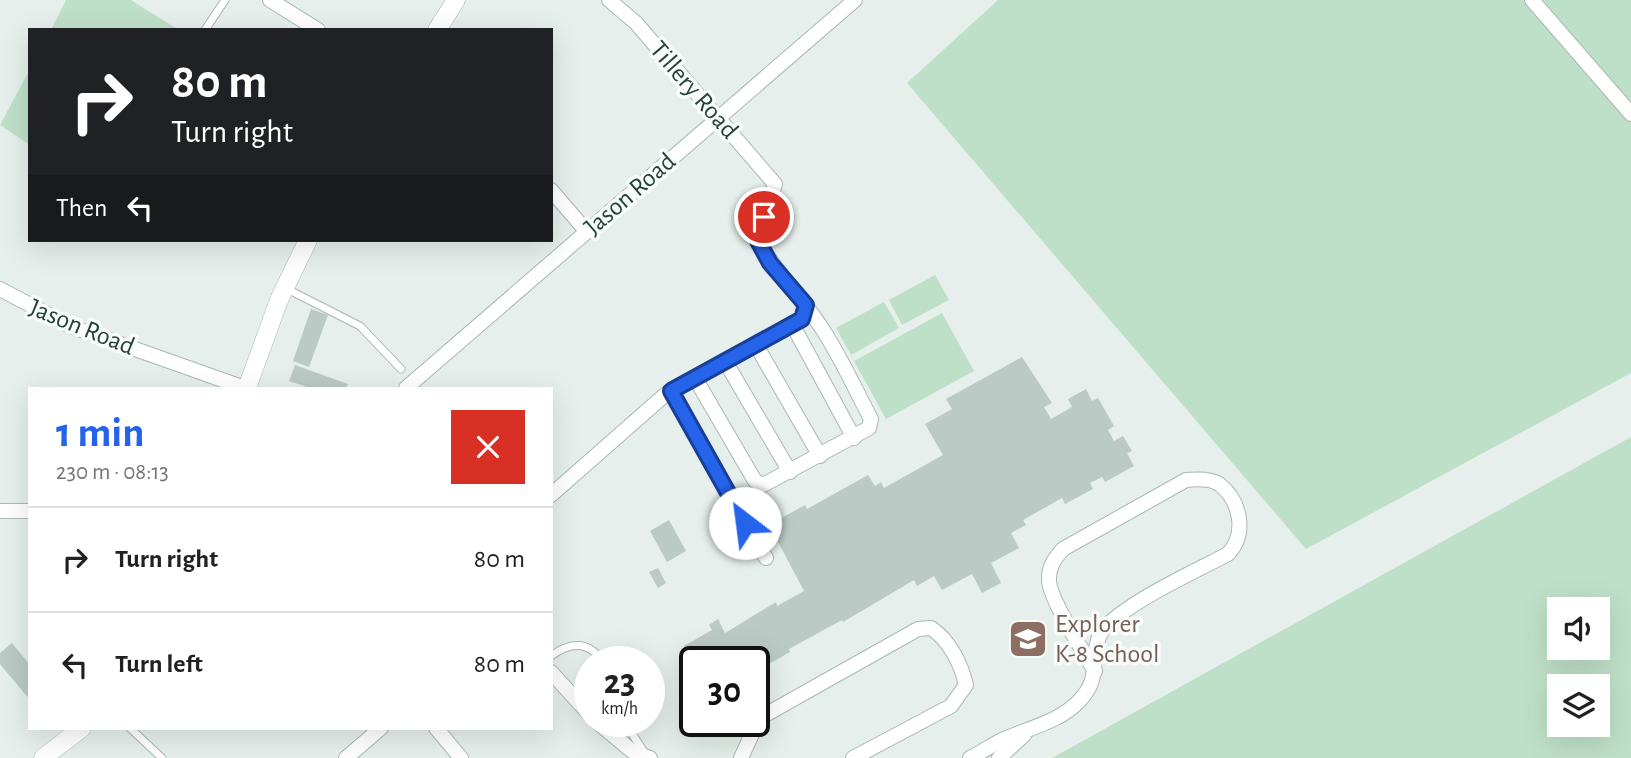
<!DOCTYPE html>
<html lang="en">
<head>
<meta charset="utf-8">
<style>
  :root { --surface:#fff; --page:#f6f6f6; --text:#202124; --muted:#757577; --line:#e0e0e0; --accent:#2563eb }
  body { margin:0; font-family:"Alegreya Sans",sans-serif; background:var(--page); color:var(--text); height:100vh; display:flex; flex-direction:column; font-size:26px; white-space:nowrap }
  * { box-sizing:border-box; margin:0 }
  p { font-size:23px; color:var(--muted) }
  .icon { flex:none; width:38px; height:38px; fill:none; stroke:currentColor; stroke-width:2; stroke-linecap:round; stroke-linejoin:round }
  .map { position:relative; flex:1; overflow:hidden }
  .side { position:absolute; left:28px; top:387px; width:525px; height:343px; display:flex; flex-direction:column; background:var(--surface); border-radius:0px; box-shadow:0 7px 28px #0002 }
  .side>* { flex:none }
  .top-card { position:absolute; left:28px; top:28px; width:525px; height:214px; border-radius:0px; box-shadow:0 7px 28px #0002; background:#202124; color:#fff; overflow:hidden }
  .buttons { position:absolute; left:1547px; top:597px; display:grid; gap:14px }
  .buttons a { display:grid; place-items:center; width:63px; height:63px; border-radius:0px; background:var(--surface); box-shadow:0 7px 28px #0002; font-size:35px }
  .speed { position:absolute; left:574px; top:646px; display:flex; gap:14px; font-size:35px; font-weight:700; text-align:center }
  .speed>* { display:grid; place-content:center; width:91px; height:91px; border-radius:50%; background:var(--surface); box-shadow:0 7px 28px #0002; line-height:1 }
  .speed small { font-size:18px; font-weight:400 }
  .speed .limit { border:4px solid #111; border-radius:10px; background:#fff; color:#111 }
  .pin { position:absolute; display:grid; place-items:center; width:60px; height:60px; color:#fff; margin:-30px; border:4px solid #fff; border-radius:50%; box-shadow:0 2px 7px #0007 }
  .me { position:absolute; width:77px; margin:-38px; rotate:330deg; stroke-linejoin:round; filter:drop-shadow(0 0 5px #0008) }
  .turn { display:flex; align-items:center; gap:24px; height:147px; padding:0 28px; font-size:32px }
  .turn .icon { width:91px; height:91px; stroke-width:2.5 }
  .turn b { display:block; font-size:49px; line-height:60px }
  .then { display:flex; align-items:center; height:66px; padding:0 28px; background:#0003; gap:14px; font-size:26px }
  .round { display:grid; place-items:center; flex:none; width:74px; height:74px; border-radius:0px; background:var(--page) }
  .summary { display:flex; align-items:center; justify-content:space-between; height:119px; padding:0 28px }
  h1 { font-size:42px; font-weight:700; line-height:52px; color:var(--accent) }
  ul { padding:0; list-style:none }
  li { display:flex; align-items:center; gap:21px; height:105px; padding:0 28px; border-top:2px solid var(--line) }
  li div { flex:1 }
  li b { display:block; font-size:26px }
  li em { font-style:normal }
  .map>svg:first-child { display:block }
</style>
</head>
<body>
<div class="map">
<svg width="1631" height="758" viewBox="0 0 1631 758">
  <rect width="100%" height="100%" fill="#e6efeb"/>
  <!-- green -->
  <g fill="#bfe0c8" fill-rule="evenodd">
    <polygon points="66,0 131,0 179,30 51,30"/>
    <polygon points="998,0 1631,0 1631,373 1306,549 907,83"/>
    <polygon points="30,69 30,145 0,125"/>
    <polygon points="935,275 949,300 902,325 889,300"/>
    <polygon points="884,302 899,328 851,355 836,328"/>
    <polygon points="942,313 974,371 886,419 854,361"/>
    <path d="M1631,437v321h-579zM1559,609h39v39h-39zM1559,686h39v38h-39z"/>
  </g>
  <!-- building -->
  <g fill="#bbcac4">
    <polygon points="311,309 328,315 309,367 293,361"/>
    <polygon points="1022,357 1052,403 1044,407 1051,419 1072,407 1068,399 1086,389 1092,401 1098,398 1114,426 1108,430 1114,441 1123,436 1132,451 1127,453 1134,466 1105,482 1102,477 1090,483 1093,489 1065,504 1062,498 1023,520 1026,525 1011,533 1019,548 991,563 1001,583 982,593 972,574 942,590 934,576 917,586 914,580 843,622 842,620 789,649 790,652 762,668 761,665 754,668 754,662 695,662 695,665 684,646 712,630 709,625 718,619 725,633 776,602 777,606 804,591 769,525 805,505 807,509 868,475 875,486 881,482 884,488 943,455 925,424 952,409 946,399"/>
    <polygon points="295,365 348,384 346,388 310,388 289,381"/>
    <polygon points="669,520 686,551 667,562 650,531"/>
    <polygon points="658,568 666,583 658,588 649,572"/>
    <polygon points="12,643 30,665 30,700 0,664 0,653"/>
    <polygon points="695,671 695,696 688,683 683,686 679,680"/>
  </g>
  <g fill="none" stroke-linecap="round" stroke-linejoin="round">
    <!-- service casing -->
    <g stroke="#a8b8b2" stroke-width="9">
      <g id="service">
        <polyline points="205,30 225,0"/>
        <polyline points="285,288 360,326 401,369"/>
        <path d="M551,656c20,-15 38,-15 52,6"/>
        <polyline points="628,721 631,732 644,752"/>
        <polyline points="130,728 162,758"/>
      </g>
    </g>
    <!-- minor casing -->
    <g stroke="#a8b8b2" stroke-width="16">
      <g id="minor">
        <polyline points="270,0 318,30"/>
        <path d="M609,0l27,23 139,161 -17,57c17,30 42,54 61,83 20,29 35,63 52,95l-2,9 -106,57 -8,-4 -60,-103"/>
        <polyline points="1532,0 1631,114"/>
        <polyline points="551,190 587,232"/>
        <polyline points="0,289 70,326 245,388"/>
        <polyline points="792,324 854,438"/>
        <polyline points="756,345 820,456"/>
        <polyline points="725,361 790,472"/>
        <polyline points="406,388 855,0"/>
        <polyline points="671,391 766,558"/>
        <polyline points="551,495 666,394 802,319 806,305"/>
        <polyline points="0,511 30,511"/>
        <polyline points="551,672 590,715"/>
        <polyline points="596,721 632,751 650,758"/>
        <polyline points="436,728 461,758"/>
        <polyline points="346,758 381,728"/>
        <path d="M741,758l16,-35 8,-8 153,-86 13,-1c18,12 30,35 35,57l-15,21 -98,52"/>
        <path d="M970,758c10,-5 19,-11 28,-16 26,-13 61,-19 81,-41 22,-22 11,-39 20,-64 10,-27 101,-68 129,-83 19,-20 13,-53 -9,-70 -9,-6 -23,-5 -33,-4l-123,69c-8,9 -14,17 -14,29 -2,17 35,75 46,93"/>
        <polyline points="999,758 1024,735"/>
      </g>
    </g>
    <!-- tertiary casing -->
    <g stroke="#a8b8b2" stroke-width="19">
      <g id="tertiary">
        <polyline points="437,30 456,0"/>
        <polyline points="247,388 279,300 308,240"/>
        <polyline points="43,758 82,728"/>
      </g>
    </g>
    <!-- service -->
    <use href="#service" stroke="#fff" stroke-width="7"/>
    <!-- minor -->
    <use href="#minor" stroke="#fff" stroke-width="14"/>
    <!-- tertiary -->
    <use href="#tertiary" stroke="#fff" stroke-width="18"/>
  </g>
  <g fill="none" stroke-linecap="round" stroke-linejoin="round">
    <!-- route casing -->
    <g stroke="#184099" stroke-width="18">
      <polyline id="route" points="745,523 671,391 802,319 806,305 770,263 758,241 764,217"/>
    </g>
    <!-- route -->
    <use href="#route" stroke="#2563eb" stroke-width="12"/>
  </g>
  <!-- icons -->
  <defs>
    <g id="school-square" transform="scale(2.0125)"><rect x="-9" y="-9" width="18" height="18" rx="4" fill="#8d6e63" stroke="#f7fbf9"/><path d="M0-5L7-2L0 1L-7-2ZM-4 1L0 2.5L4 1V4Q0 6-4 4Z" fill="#fff"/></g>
  </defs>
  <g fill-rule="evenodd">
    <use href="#school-square" x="1028" y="639"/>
  </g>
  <g text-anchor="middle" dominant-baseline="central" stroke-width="7" stroke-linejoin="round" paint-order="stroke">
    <!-- street labels -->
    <g font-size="26" fill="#24423a" stroke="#f7fbf9">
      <text transform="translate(694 90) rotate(49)">Tillery Road</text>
      <text transform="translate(630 194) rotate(-41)">Jason Road</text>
      <text transform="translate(82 327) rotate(22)">Jason Road</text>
    </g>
    <!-- education labels -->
    <g font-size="26" fill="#785e54" stroke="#f7fbf9" text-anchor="start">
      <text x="1055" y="624">Explorer<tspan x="1055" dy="30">K-8 School</tspan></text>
    </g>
  </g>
</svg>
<div class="buttons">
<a><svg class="icon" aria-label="sound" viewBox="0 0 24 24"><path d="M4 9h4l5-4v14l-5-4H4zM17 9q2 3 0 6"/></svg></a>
<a><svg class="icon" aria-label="layers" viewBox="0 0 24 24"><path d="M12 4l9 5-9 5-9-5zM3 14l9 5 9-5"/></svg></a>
</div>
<div class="speed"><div>23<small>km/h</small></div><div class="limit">30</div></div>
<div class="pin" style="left:764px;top:217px;background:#d93025"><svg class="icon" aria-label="arrive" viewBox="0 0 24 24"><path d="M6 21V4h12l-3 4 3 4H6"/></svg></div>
<svg class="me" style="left:745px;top:523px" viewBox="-20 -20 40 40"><circle r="19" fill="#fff"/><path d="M0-13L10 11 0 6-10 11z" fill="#2563eb"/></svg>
<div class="top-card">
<div class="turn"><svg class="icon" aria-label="right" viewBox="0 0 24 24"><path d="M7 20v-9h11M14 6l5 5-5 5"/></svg><div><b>80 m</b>Turn right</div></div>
<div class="then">Then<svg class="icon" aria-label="left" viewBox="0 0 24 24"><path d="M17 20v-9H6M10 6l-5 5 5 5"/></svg></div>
</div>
<section class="side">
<div class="summary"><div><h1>1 min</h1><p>230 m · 08:13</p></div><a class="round" style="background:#d93025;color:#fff"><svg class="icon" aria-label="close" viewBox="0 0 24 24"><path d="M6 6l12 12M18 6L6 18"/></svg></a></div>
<ul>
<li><svg class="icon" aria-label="right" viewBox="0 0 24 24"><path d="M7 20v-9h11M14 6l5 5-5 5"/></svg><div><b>Turn right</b></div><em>80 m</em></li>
<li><svg class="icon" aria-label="left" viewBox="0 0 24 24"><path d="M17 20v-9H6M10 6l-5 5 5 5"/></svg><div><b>Turn left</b></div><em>80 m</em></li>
</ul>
</section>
</div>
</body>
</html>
